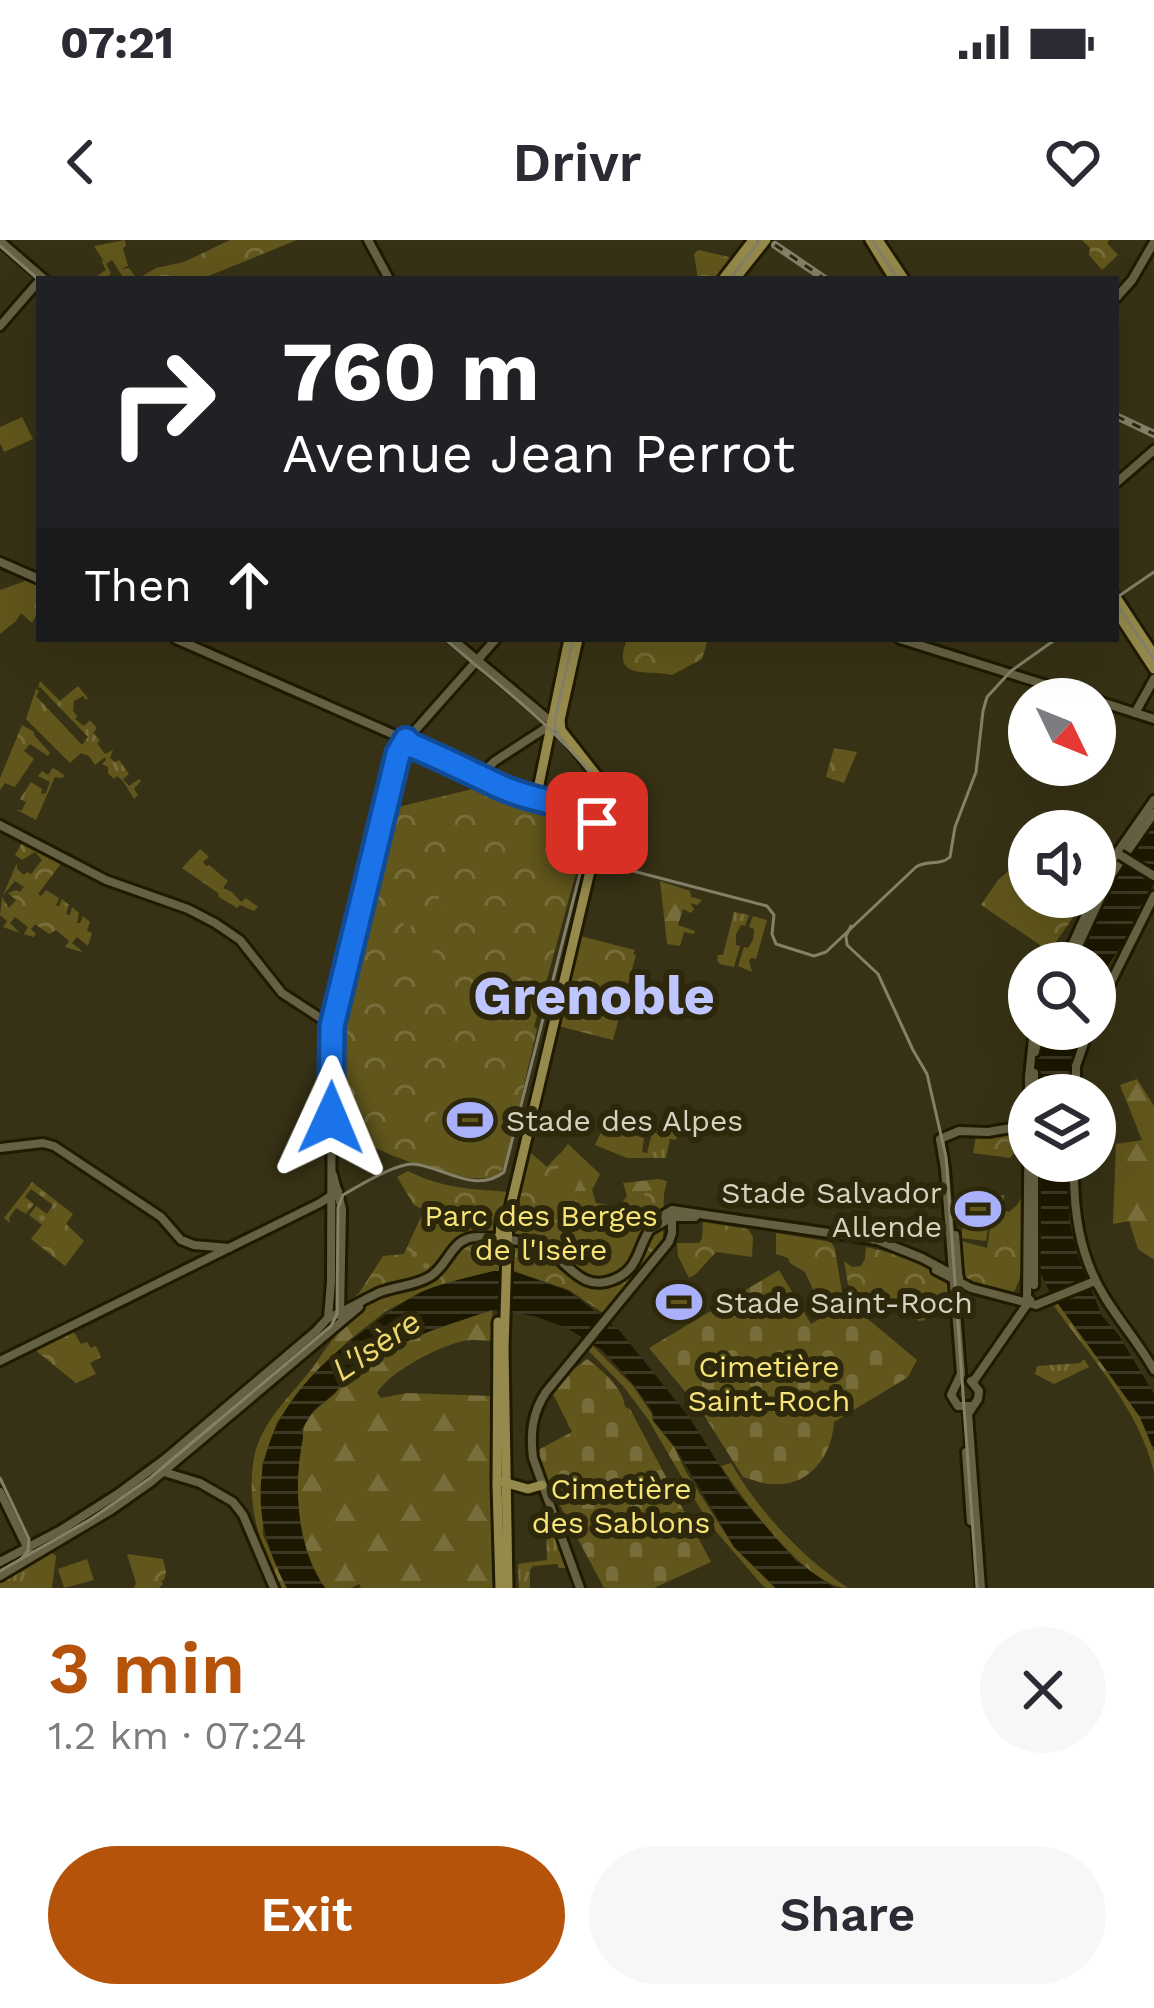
<!DOCTYPE html>
<html lang="en">
<head>
<meta charset="utf-8">
<style>
  :root { --surface:#fff; --page:#f7f7f7; --text:#2b2b33; --muted:#7c7c81; --accent:#b45309 }
  body { margin:0; font-family:"Work Sans",sans-serif; background:var(--page); color:var(--text); height:100vh; display:flex; flex-direction:column; font-size:45px; white-space:nowrap }
  * { box-sizing:border-box; margin:0 }
  p { font-size:39px; color:var(--muted) }
  .icon { flex:none; width:66px; height:66px; fill:none; stroke:currentColor; stroke-width:2; stroke-linecap:round; stroke-linejoin:round }
  .map { position:relative; height:1348px; overflow:hidden }
  .drawer { display:flex; flex-direction:column; background:var(--surface); flex:1 }
  .drawer>* { flex:none }
  .banner { position:absolute; left:36px; top:36px; width:1083px; height:366px; border-radius:0px; box-shadow:0 12px 48px #0002; background:#202124; color:#fff; overflow:hidden }
  .needle { width:78px; rotate:133deg }
  .fabs { position:absolute; left:1008px; top:438px; display:grid; gap:24px }
  .fabs a { display:grid; place-items:center; width:108px; height:108px; border-radius:50%; background:var(--surface); box-shadow:0 12px 48px #0002; font-size:60px }
  .pin { position:absolute; display:grid; place-items:center; width:102px; height:102px; color:#fff; margin:-51px; border-radius:24px; box-shadow:0 6px 18px #0006 }
  .me { position:absolute; width:132px; margin:-66px; rotate:1deg; stroke-linejoin:round; filter:drop-shadow(0 0 9px #0008) }
  .turn { display:flex; align-items:center; gap:42px; height:252px; padding:0 48px; font-size:54px }
  .turn .icon { width:156px; height:156px; stroke-width:2.5 }
  .turn b { display:block; font-size:84px; line-height:102px }
  .then { display:flex; align-items:center; height:114px; padding:0 48px; background:#0003; gap:24px; font-size:45px }
  .round { display:grid; place-items:center; flex:none; width:126px; height:126px; border-radius:63px; background:var(--page) }
  .headline { display:flex; align-items:center; justify-content:space-between; height:204px; padding:0 48px }
  h1 { font-size:72px; font-weight:600; line-height:90px; color:var(--accent) }
  .cta { display:flex; gap:24px; margin-top:auto; padding:24px 48px }
  .cta a { flex:1; height:138px; border-radius:72px; background:var(--accent); color:#fff; font-size:48px; font-weight:600; line-height:138px; text-align:center }
  .cta a+a { background:var(--page); color:var(--text) }
  .status { display:flex; justify-content:space-between; align-items:center; height:84px; padding:0 60px; background:var(--surface); direction:ltr }
  .status svg { height:33px; fill:currentColor }
  header { display:flex; justify-content:space-between; align-items:center; height:156px; padding:0 48px; background:var(--surface); font-size:54px; font-weight:600 }
  .map>svg:first-child { display:block }
</style>
</head>
<body>
<div class="status"><b>07:21</b><svg viewBox="0 0 49 12"><path d="M0 12V9h3v3zM5 12V6h3v6zM10 12V3h3v9zM15 12V0h3v12zM26 1h20v11H26zM47 4h2v5h-2z"/></svg></div>
<header><svg class="icon" aria-label="back" viewBox="0 0 24 24"><path d="M15 5l-7 7 7 7"/></svg>Drivr<svg class="icon" aria-label="heart" viewBox="0 0 24 24"><path d="M12 20l-8-8c-3-5 5-10 8-4 3-6 11-1 8 4z"/></svg></header>
<div class="map">
<svg width="1154" height="1348" viewBox="0 0 1154 1348">
  <defs>
    <pattern id="grass-tufts" width="24" height="20" patternUnits="userSpaceOnUse" patternTransform="scale(3)"><rect width="24" height="20" fill="#61571c"/><path d="M3 7l-1-3M5 7V3M7 7l1-3M15 17l-1-3M17 17v-4M19 17l1-3" fill="none" stroke="#776e3b"/></pattern>
    <pattern id="forest-firs" width="22" height="20" patternUnits="userSpaceOnUse" patternTransform="scale(3)"><rect width="22" height="20" fill="#61571c"/><path d="M5 1l3.5 6h-7zM16 11l3.5 6h-7z" fill="#776e3b"/></pattern>
    <pattern id="cemetery-stones" width="16" height="16" patternUnits="userSpaceOnUse" patternTransform="scale(3)"><rect width="16" height="16" fill="#61571c"/><path d="M2 7V4a2 2 0 0 1 4 0v3zM10 15v-3a2 2 0 0 1 4 0v3z" fill="#776e3b"/></pattern>
    <pattern id="park-crowns" width="20" height="18" patternUnits="userSpaceOnUse" patternTransform="scale(3)"><rect width="20" height="18" fill="#61571c"/><path d="M2 6a3 3 0 1 1 6 0M12 15a3 3 0 1 1 6 0" fill="none" stroke="#776e3b"/></pattern>
    <pattern id="garden-dots" width="8" height="8" patternUnits="userSpaceOnUse" patternTransform="scale(3)"><rect width="8" height="8" fill="#61571c"/><path d="M2 2h.1M6 6h.1" fill="none" stroke="#776e3b" stroke-width="1.8" stroke-linecap="round"/></pattern>
    <pattern id="water-rules" width="6" height="5" patternUnits="userSpaceOnUse" patternTransform="scale(3)"><rect width="6" height="5" fill="#1c1701"/><path d="M0 2.5h6" fill="none" stroke="#3c3824"/></pattern>
  </defs>
  <rect width="100%" height="100%" fill="#373215"/>
  <!-- grass -->
  <g fill="url(#grass-tufts)">
    <polygon points="125,0 126,6 123,8 128,26 121,29 129,28 137,39 156,28 152,39 124,39 112,20 106,24 111,33 106,39 95,37 106,30 102,22 103,20 94,6"/>
    <polygon points="40,441 60,461 78,446 88,458 86,460 83,456 74,461 73,471 77,476 75,479 84,486 90,480 97,488 93,493 100,500 97,503 105,514 113,510 110,518 115,522 119,520 129,534 123,539 129,546 139,539 141,541 134,549 138,555 134,559 123,541 117,536 114,539 108,533 108,527 102,524 106,520 105,517 95,525 89,516 81,513 70,523 26,479 36,449 39,451 36,456 82,505 88,497 40,447 38,448"/>
    <polygon points="53,528 64,535 63,538 55,537 36,580 17,570 22,570 26,562 20,559 31,542 42,549 41,554 46,553 50,542 38,536 42,531 48,535"/>
    <polygon points="200,609 209,617 203,622 206,626 209,625 228,641 223,648 232,652 241,662 246,658 258,667 254,671 240,665 237,668 219,657 218,653 182,628"/>
    <polygon points="734,672 749,675 745,686 741,685 736,694 736,705 740,706 734,727 720,724 717,720 718,715 723,715"/>
    <polygon points="753,676 767,680 756,719 751,718 749,721 752,732 738,726 744,707 748,708 753,700 754,689 749,687"/>
    <polygon points="610,873 620,875 618,881 615,881 617,884 613,890 644,898 642,912 647,913 654,886 662,888 662,891 655,892 662,898 664,895 670,895 670,892 664,891 665,888 679,890 676,900 670,899 666,918 627,918 595,905 602,890 612,891 612,889 602,886 607,877 614,880"/>
    <polygon points="1084,1119 1089,1127 1054,1144 1035,1134 1037,1126 1080,1123"/>
    <polygon points="546,1280 550,1280 567,1328 559,1328 557,1324 533,1326 530,1330 530,1348 519,1348 518,1324 547,1320"/>
    <polygon points="52,1313 56,1316 52,1348 0,1348 0,1342"/>
  </g>
  <!-- forest -->
  <g fill="url(#forest-firs)">
    <polygon points="660,641 690,651 691,657 702,660 697,665 690,663 694,669 691,673 683,669 678,685 695,691 694,694 684,692 680,706 667,704"/>
    <polygon points="1137,839 1154,866 1154,1020 1138,1009 1129,981 1113,984 1116,904 1142,900 1120,845"/>
    <polygon points="568,904 600,934 592,950 596,963 619,967 627,956 623,943 658,939 667,941 664,954 644,985 595,998 551,925"/>
    <path d="M428,1049l-42,22 -38,30 -43,44 -28,37 -15,43 1,70 24,53h-5c-21,-40 -35,-78 -29,-124 5,-42 40,-69 63,-101 11,-17 26,-38 43,-49 23,-16 41,-22 69,-25z"/>
    <path d="M1059,1063l81,114 14,34v22c-14,-63 -63,-115 -100,-167z"/>
    <path d="M492,1070l2,31c-10,0 -21,-2 -31,0 -25,6 -73,30 -86,52l4,5 26,-5 85,3 1,192h-132l-2,-4 -8,4h-26c-29,-41 -32,-103 -22,-150 -1,-22 16,-30 31,-44 6,-6 6,-9 12,-15 41,-35 94,-52 146,-69z"/>
    <polygon points="590,1103 633,1146 652,1174 653,1181 674,1207 686,1232 734,1307 775,1348 766,1348 762,1345 708,1282 648,1179 623,1146 586,1108"/>
    <path d="M731,1223c28,49 72,95 117,125 -40,0 -105,-88 -127,-122z"/>
  </g>
  <!-- cemetery -->
  <g fill="url(#cemetery-stones)">
    <path d="M779,1030l32,54 34,-20 6,1 66,55 -9,17 -74,45c-2,34 -25,66 -63,62 -9,0 -20,-5 -28,-7l-41,-65 -53,-64z"/>
    <path d="M587,1119c14,10 37,30 38,48l5,2 81,153 -57,26h-50l-58,-109 -9,-24 3,-6 32,-17 -20,-40 13,-16z"/>
  </g>
  <!-- park -->
  <g fill="url(#park-crowns)">
    <polygon points="230,0 297,0 201,39 151,39 156,28 184,22"/>
    <polygon points="1082,0 1109,0 1107,3 1118,15 1102,30 1089,15 1090,8"/>
    <polygon points="698,10 729,17 730,20 715,39 698,39 694,14"/>
    <polygon points="31,339 39,343 39,377 36,376 32,383 21,373 16,381 0,394 0,350"/>
    <path d="M627,399h78l2,4 -5,16 -30,16c-23,-6 -62,7 -45,-36z"/>
    <polygon points="22,485 34,492 34,495 50,513 48,516 30,504 24,511 34,519 15,547 5,543 0,550 0,538"/>
    <polygon points="834,508 857,512 844,543 826,537"/>
    <path d="M489,545l103,29 -58,213 3,2 -31,135c-5,8 -5,10 -14,13 -37,9 -123,-31 -157,-47l4,-108 55,-214z"/>
    <polygon points="23,601 52,619 62,622 38,654 41,656 46,650 59,658 56,666 59,666 62,659 69,665 66,674 70,675 72,667 79,673 77,683 80,683 83,676 90,682 87,691 92,693 88,706 77,697 72,703 83,712 65,707 69,701 56,690 49,694 35,684 31,689 36,694 33,697 24,694 28,687 15,677 10,683 20,693 3,687 7,681 0,675 2,657 9,668 16,660 8,653 16,650 20,652 24,647 15,641 3,655 17,623 17,629 24,635 27,632 31,634 42,620 35,612 22,620 15,615"/>
    <polygon points="1011,629 1029,640 1029,657 1060,657 1079,669 1043,720 1040,705 981,665 998,640"/>
    <polygon points="580,696 635,710 633,714 636,715 613,800 558,786"/>
    <polygon points="1027,889 1027,913 1013,914 1010,918 973,913 976,896 985,898"/>
    <path d="M531,913l16,14 12,-13 23,20 -9,21 24,39 44,-20 4,-23 19,-2 -1,49 -44,60 -16,15 -34,-23 -55,-19h-20l-72,20 -39,20 -28,23 -8,-31 12,-10 24,-37 21,-2 20,-44 -10,-5 -17,-28 11,-6c35,18 69,19 107,21l8,-31z"/>
    <path d="M1024,953c3,33 5,68 -10,99l-6,3c-41,-11 -49,-10 -47,-54l26,7 8,-51 9,-2v15l5,2 8,-7z"/>
    <polygon points="59,963 73,974 66,984 84,1001 65,1026 31,999"/>
    <polygon points="703,982 748,989 753,997 752,1017 716,1012 696,1034 689,1038 678,1016 677,1003 699,1003 702,999"/>
    <polygon points="776,993 831,1002 835,1009 843,1059 829,1068 820,1065 805,1032 790,1023 788,1018 776,1014"/>
    <path d="M866,1007c23,5 78,19 85,42l-26,31 -6,1 -29,-23 -36,-4 -6,-10 -4,-23 8,6 9,-1 4,-7z"/>
    <polygon points="72,1089 81,1104 87,1102 91,1108 96,1106 101,1117 90,1123 96,1134 76,1143 35,1110"/>
    <polygon points="127,1314 163,1319 166,1332 164,1340 161,1341 163,1344 159,1348 134,1348 136,1343"/>
  </g>
  <!-- garden -->
  <g fill="url(#garden-dots)">
    <polygon points="32,942 59,963 42,985 29,975 36,966 47,974 53,965 31,949 25,957 34,964 26,974 16,968 9,978 10,983 4,978"/>
    <path d="M418,1002l22,17c-8,10 -15,18 -28,15l-4,-8z"/>
  </g>
  <!-- pitch -->
  <g fill="#61571c" fill-rule="evenodd">
    <polygon points="22,177 33,199 4,212 0,203 0,187"/>
    <path d="M428,637c8,2 12,2 16,10 6,10 -2,28 -4,39 -6,21 -10,58 -39,34l-3,-14 14,-57 6,-8zM432,645l6,6 1,6 -13,56 -15,-2v-4l-5,-2 13,-53 5,-6z"/>
    <polygon points="465,825 504,835 513,848 499,915 495,921 485,927 439,917 429,905 445,834 454,826"/>
    <path d="M560,922l20,12 -10,23 13,23 -4,5c-27,-11 -28,-39 -19,-63z"/>
    <polygon points="968,953 993,956 986,1001 961,998"/>
    <polygon points="806,1031 829,1039 840,1061 829,1068 820,1065"/>
    <polygon points="679,1043 696,1070 678,1081 662,1054"/>
    <polygon points="87,1319 94,1340 64,1348 58,1329"/>
  </g>
  <!-- water -->
  <g fill="url(#water-rules)">
    <polygon points="1154,575 1154,643 1149,655 1140,666 1127,698 1110,722 1095,760 1095,723 1071,723 1111,636"/>
    <polygon points="1041,789 1082,789 1075,810 1071,855 1036,855 1036,818"/>
    <polygon points="1035,921 1070,921 1069,980 1078,1017 1102,1076 1118,1094 1154,1154 1154,1211 1140,1177 1051,1054 1036,1025"/>
    <path d="M494,1031h18l57,20 50,39 70,87 48,76 58,67 39,28h-58l-42,-41 -59,-100 -22,-27v-7l-20,-29 -31,-34 -35,-22 -33,-12 -42,-6 -60,20 -44,20 -42,30 -12,14 -20,16 -13,20 2,7c-10,48 -7,110 22,151h-38c-57,-105 -17,-189 74,-255 23,-17 44,-35 70,-45 20,-7 42,-12 63,-17z"/>
  </g>
  <g fill="none" stroke-linecap="round" stroke-linejoin="round">
    <!-- secondary casing -->
    <g stroke="#1f1a00" stroke-width="14">
      <g id="secondary">
        <polyline points="368,0 389,39"/>
        <polyline points="0,1 44,39"/>
        <polyline points="1116,58 1132,40 1154,2"/>
        <polyline points="0,86 39,41"/>
        <polyline points="1116,243 1154,210"/>
        <polyline points="0,322 39,339"/>
        <polyline points="176,399 406,500 499,546 538,558"/>
        <polyline points="452,399 561,490"/>
        <polyline points="900,399 1091,459"/>
        <polyline points="1095,460 1154,479"/>
        <polyline points="1135,473 1154,439"/>
        <polyline points="480,535 495,521 552,484"/>
        <polyline points="0,585 106,640 188,669 215,683 240,700 282,753 331,785"/>
        <polyline points="1095,656 1115,616 1154,560"/>
        <polyline points="1064,723 1094,657"/>
        <polyline points="1070,723 1111,635 1154,573"/>
        <polyline points="1095,774 1154,656"/>
        <polyline points="1035,812 1040,789"/>
        <polyline points="1034,833 1034,855"/>
        <polyline points="1076,855 1076,826 1089,789"/>
        <polyline points="0,908 43,903 54,906 161,977 181,1000 194,1005 229,1008"/>
        <path d="M1074,921c-1,49 5,96 32,138 15,24 34,46 48,71"/>
        <polyline points="333,935 342,969 340,1075"/>
        <polyline points="653,988 672,977 695,977"/>
        <polyline points="955,995 961,1070"/>
        <polyline points="936,1030 971,1048 1036,1065 1095,1041"/>
        <polyline points="1034,1045 1034,921"/>
        <polyline points="1027,1063 1029,837 1034,789"/>
        <path d="M328,1078c17,-7 33,-17 50,-25 16,-7 38,-7 53,-17 19,-13 21,-40 48,-39 21,1 45,3 64,11 25,12 37,46 72,31 33,-14 18,-49 57,-69l205,30 45,18 37,20"/>
        <polyline points="0,1121 320,963 338,951"/>
        <polyline points="971,1141 979,1151 978,1159 968,1174 981,1348"/>
        <polyline points="973,1142 1030,1060"/>
        <polyline points="971,1166 958,1166 951,1155 961,1134 945,929 940,899 959,891 988,892 1029,885"/>
        <polyline points="966,1212 971,1281"/>
        <polyline points="164,1232 200,1243 233,1262 243,1275 274,1348"/>
        <polyline points="0,1252 29,1311"/>
        <polyline points="0,1322 61,1290 119,1253 165,1219 316,1091 328,1078 331,1042 332,786 398,514 403,504 496,399"/>
        <polyline points="0,1336 111,1270 151,1242 359,1067"/>
        <path d="M580,1348l-47,-130c-3,-25 -1,-45 13,-66l123,-150 3,-9v-16"/>
      </g>
    </g>
    <!-- primary casing -->
    <g stroke="#1f1a00" stroke-width="15">
      <g id="primary">
        <polyline points="870,0 894,39"/>
        <polyline points="878,0 904,39"/>
        <polyline points="723,39 753,0"/>
        <polyline points="735,39 766,0"/>
        <polyline points="1116,357 1154,415"/>
        <polyline points="1116,371 1154,429"/>
        <polyline points="569,399 537,554 539,559 592,572 597,583"/>
        <polyline points="561,490 560,480 578,399"/>
        <polyline points="499,1017 501,980"/>
        <polyline points="498,1082 497,1245 500,1348"/>
        <polyline points="503,1242 528,1249 542,1245"/>
        <polyline points="508,1348 504,1109 508,977 604,572 612,555 561,490"/>
      </g>
    </g>
    <!-- secondary -->
    <use href="#secondary" stroke="#676143" stroke-width="8"/>
    <!-- primary -->
    <use href="#primary" stroke="#958a4b" stroke-width="9"/>
    <!-- tram -->
    <g stroke="#848069" stroke-width="3">
      <polyline points="872,0 898,39"/>
      <polyline points="0,6 39,40"/>
      <polyline points="730,39 760,0"/>
      <polyline points="1116,358 1154,332"/>
      <polyline points="1116,363 1154,420"/>
      <path d="M445,399c57,50 124,96 165,162 13,22 12,50 23,70l134,35 7,9 -2,19 4,10 38,12 12,-4 90,-85c11,-7 24,-1 34,-10l5,-30 21,-55 7,-61 4,-14 24,-26 45,-32"/>
      <polyline points="561,500 556,490 555,480 573,399"/>
      <polyline points="851,686 846,696 847,705 878,734 913,810 927,834 946,917 977,1348"/>
      <polyline points="0,1238 29,1299 28,1311 21,1319"/>
      <path d="M0,1331l91,-52 59,-41 181,-152 6,-12 1,-106 5,-13c15,-9 53,-32 70,-31 29,2 62,31 91,8l95,-373 1,-9 -4,-9"/>
    </g>
    <!-- rail casing -->
    <g stroke="#848069" stroke-width="8">
      <g id="rail">
        <polyline points="775,5 825,39"/>
        <polyline points="1116,176 1154,194"/>
      </g>
    </g>
    <!-- rail -->
    <use href="#rail" stroke="#2d280b" stroke-width="3" stroke-dasharray="9" stroke-linecap="butt"/>
    <!-- secondary-bridge casing -->
    <g stroke="#1f1a00" stroke-width="14" stroke-linecap="butt">
      <polyline id="secondary-bridge" points="1120,615 1154,636"/>
    </g>
    <!-- secondary-bridge -->
    <use href="#secondary-bridge" stroke="#676143" stroke-width="8"/>
  </g>
  <g fill="none" stroke-linecap="round" stroke-linejoin="round">
    <!-- route casing -->
    <g stroke="#114b97" stroke-width="30">
      <path id="route" d="M331,878l1,-92 66,-272 8,-14 5,5c30,13 59,27 88,41 29,13 62,18 93,26l5,11"/>
    </g>
    <!-- route -->
    <use href="#route" stroke="#1a73e8" stroke-width="21"/>
  </g>
  <!-- icons -->
  <defs>
    <g id="stadium-bare" transform="scale(3.6)"><path d="M0-5a6.5 5 0 1 0 0 10a6.5 5 0 1 0 0-10ZM-3.5-1.8h7v3.6h-7Z" fill="#a9b0fc" stroke="#2d280b" stroke-width="2.5" paint-order="stroke"/></g>
  </defs>
  <g fill-rule="evenodd">
    <use href="#stadium-bare" x="470" y="880"/>
    <use href="#stadium-bare" x="978" y="969"/>
    <use href="#stadium-bare" x="679" y="1062"/>
  </g>
  <g text-anchor="middle" dominant-baseline="central" stroke-width="12" stroke-linejoin="round" paint-order="stroke">
    <!-- poi labels -->
    <g font-size="30" fill="#d5d2c1" stroke="#2d280b" text-anchor="start">
      <text x="506" y="880">Stade des Alpes</text>
      <text x="942" y="952" text-anchor="end">Stade Salvador<tspan x="942" dy="34">Allende</tspan></text>
      <text x="715" y="1062">Stade Saint-Roch</text>
    </g>
    <!-- park labels -->
    <g font-size="30" fill="#f7e478" stroke="#2d280b">
      <text x="541" y="975">Parc des Berges<tspan x="541" dy="34">de l'Isère</tspan></text>
      <text x="769" y="1126">Cimetière<tspan x="769" dy="34">Saint-Roch</tspan></text>
      <text x="621" y="1248">Cimetière<tspan x="621" dy="34">des Sablons</tspan></text>
    </g>
    <!-- water labels -->
    <g font-size="33" font-style="italic" fill="#ecd86c" stroke="#2d280b">
      <text transform="translate(376 1105) rotate(-34)">L'Isère</text>
    </g>
    <!-- town labels -->
    <g font-size="54" font-weight="bold" fill="#bfc5fe" stroke="#2d280b">
      <text x="594" y="755">Grenoble</text>
    </g>
  </g>
</svg>
<div class="fabs">
<a><svg class="needle" viewBox="-14 -14 28 28"><path d="M0-13l5 13h-10z" fill="#e53935"/><path d="M0 13l5-13h-10z" fill="#7c7c81"/></svg></a>
<a><svg class="icon" aria-label="sound" viewBox="0 0 24 24"><path d="M4 9h4l5-4v14l-5-4H4zM17 9q2 3 0 6"/></svg></a>
<a><svg class="icon" aria-label="search" viewBox="0 0 24 24"><circle cx="10" cy="10" r="6"/><path d="M15 15l6 6"/></svg></a>
<a><svg class="icon" aria-label="layers" viewBox="0 0 24 24"><path d="M12 4l9 5-9 5-9-5zM3 14l9 5 9-5"/></svg></a>
</div>
<div class="pin" style="left:597px;top:583px;background:#d93025"><svg class="icon" aria-label="arrive" viewBox="0 0 24 24"><path d="M6 21V4h12l-3 4 3 4H6"/></svg></div>
<svg class="me" style="left:331px;top:878px" viewBox="-20 -20 40 40"><path d="M0-17L14 15 0 8-14 15z" fill="#1a73e8" stroke="#fff" stroke-width="4"/></svg>
<div class="banner">
<div class="turn"><svg class="icon" aria-label="right" viewBox="0 0 24 24"><path d="M7 20v-9h11M14 6l5 5-5 5"/></svg><div><b>760 m</b>Avenue Jean Perrot</div></div>
<div class="then">Then<svg class="icon" aria-label="ahead" viewBox="0 0 24 24"><path d="M12 20V5M6 11l6-6 6 6"/></svg></div>
</div>
</div>
<section class="drawer">
<div class="headline"><div><h1>3 min</h1><p>1.2 km · 07:24</p></div><a class="round"><svg class="icon" aria-label="close" viewBox="0 0 24 24"><path d="M6 6l12 12M18 6L6 18"/></svg></a></div>
<div class="cta"><a>Exit</a><a>Share</a></div>
</section>
</body>
</html>
